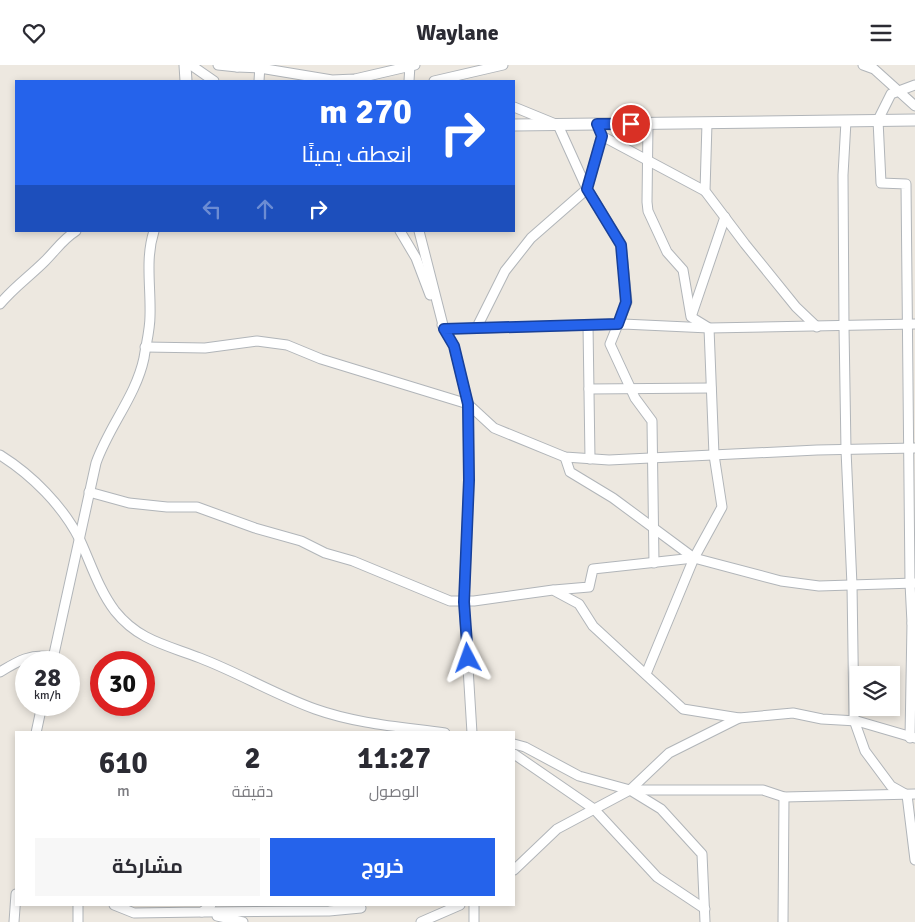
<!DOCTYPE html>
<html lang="ar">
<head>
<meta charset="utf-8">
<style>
  :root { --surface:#fff; --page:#f7f7f7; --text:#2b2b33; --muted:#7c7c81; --accent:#2563eb }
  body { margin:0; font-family:Signika,Cairo,sans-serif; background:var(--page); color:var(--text); direction:rtl; height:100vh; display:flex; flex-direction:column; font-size:19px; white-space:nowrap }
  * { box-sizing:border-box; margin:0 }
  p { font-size:16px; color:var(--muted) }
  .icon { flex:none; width:28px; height:28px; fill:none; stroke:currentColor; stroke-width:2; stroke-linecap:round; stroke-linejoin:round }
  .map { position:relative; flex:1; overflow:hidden; direction:ltr }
  .sheet { position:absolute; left:15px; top:666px; width:500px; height:175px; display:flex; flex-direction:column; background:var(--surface); border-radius:0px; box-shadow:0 2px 8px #0003; direction:rtl }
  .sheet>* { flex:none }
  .banner { position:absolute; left:15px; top:15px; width:500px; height:152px; border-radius:0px; box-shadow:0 2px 8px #0003; direction:rtl; background:#2563eb; color:#fff; overflow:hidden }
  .fabs { position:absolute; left:850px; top:601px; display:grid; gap:10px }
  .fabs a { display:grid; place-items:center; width:50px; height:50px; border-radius:0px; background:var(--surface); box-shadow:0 2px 8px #0003; font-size:25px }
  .speed { position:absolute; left:15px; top:586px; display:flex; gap:10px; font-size:25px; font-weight:700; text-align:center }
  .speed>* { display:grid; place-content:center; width:65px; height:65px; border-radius:50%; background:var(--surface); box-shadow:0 2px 8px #0003; line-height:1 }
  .speed small { font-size:12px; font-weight:400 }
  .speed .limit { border:8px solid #d22; background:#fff; color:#111 }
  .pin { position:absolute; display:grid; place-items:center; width:42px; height:42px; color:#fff; margin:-21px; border:2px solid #fff; border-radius:50%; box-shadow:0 1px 5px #0007 }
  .me { position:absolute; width:55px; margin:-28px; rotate:356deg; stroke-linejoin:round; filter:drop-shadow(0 0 4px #0008) }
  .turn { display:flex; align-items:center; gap:18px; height:105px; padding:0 20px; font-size:22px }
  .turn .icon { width:65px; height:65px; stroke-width:2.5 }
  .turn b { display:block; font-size:35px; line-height:42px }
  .lanes { display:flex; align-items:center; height:48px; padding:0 20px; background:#0003; justify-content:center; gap:25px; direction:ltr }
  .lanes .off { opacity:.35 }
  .eta { display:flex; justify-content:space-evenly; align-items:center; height:85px; text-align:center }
  .eta b { font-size:30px; font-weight:700; line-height:35px }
  .primary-button { display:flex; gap:10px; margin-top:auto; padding:10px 20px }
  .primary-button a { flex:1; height:58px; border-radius:0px; background:var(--accent); color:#fff; font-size:20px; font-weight:700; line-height:58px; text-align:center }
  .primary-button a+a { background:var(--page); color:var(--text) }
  header { display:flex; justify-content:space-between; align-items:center; height:65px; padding:0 20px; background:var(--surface); font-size:22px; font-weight:700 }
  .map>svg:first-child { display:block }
</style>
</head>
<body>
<header><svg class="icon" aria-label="menu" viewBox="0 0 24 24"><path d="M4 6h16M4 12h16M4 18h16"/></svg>Waylane<svg class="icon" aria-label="heart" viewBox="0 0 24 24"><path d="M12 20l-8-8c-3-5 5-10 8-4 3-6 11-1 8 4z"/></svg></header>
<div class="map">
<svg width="915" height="857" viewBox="0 0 915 857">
  <rect width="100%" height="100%" fill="#ede8e0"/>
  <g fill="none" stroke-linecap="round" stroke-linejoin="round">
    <!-- minor casing -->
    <g stroke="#b1b5b9" stroke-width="11">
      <g id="minor">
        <polyline points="191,0 214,16"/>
        <polyline points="218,0 237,2 243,0"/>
        <polyline points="863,0 874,4 915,41"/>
        <polyline points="237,2 260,3 332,15 355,14 415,0"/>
        <polyline points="259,16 260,0"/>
        <polyline points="409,16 410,0"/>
        <polyline points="434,16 503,0"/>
        <polyline points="915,20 891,29 878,55 881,118 906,119 910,518 912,558 915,559"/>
        <polyline points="514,42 558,60 587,124 621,179 627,237 610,279 635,333 652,356 654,498"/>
        <polyline points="846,56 843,110 844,262 846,385 852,520 854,655 865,686 891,721 907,730 915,795"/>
        <polyline points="707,58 705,126 745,179 796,242 817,262"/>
        <polyline points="602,71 705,126"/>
        <polyline points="400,166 416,193 430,230"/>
        <polyline points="419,166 444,264 623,259 709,263 915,259"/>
        <path d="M0,239c13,-16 30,-28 45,-43 11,-11 18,-22 31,-30"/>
        <polyline points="692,249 725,152"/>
        <polyline points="442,260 454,281 468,339 469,415 464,537 472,668"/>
        <polyline points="588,260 590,394"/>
        <polyline points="477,262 505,206 531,173 587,124 602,71 597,59"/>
        <polyline points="145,282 205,283 257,276 287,280 321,294 468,339 494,363 565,392 609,395 817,385 915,383"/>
        <polyline points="589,324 711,323"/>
        <path d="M0,390c32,20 63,51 80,85 11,24 19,50 35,71 24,30 52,34 85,47 39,15 76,37 115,51 42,15 87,18 130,24"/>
        <polyline points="565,392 570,407 613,433 694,493"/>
        <polyline points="89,427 129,438 167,442 197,442 255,463 301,476 325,488 353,496 450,536 474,536 553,525 579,539 593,561 683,644 739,653 793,648 822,654 857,656 915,673"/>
        <polyline points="554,525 589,522 593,504 694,493 781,516 819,521 915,518"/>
        <path d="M52,598l44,-200c13,-37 40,-67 48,-105 2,-14 6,-28 6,-42 1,-29 -5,-57 4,-85"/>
        <path d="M0,607c18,-11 31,-19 53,-15"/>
        <polyline points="646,609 694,493 722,442 714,390 709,263 691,252 683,205 667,187 648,146 647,137 648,59"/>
        <polyline points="36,668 42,640"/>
        <polyline points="910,673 912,558"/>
        <polyline points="514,679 525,682 579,711 630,725 763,725 784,732 915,729"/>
        <polyline points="514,689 594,744 657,812 705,844"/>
        <polyline points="630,725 661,744 702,789 705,857"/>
        <polyline points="514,805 557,764 630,725 669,688 739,653"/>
        <polyline points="114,840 134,848 202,847 211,840"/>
        <polyline points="474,840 474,857"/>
        <polyline points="202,847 329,846 361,843"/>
        <polyline points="217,851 243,857"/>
        <polyline points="14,857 16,829"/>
        <polyline points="78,857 78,840"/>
        <polyline points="421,857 460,840"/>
        <polyline points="783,857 784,732"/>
      </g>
    </g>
    <!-- tertiary casing -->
    <g stroke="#b1b5b9" stroke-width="13">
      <g id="tertiary">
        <polyline points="185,0 186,16"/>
        <polyline points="514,60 915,55"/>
      </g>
    </g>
    <!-- minor -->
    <use href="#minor" stroke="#fff" stroke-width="9"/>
    <!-- tertiary -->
    <use href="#tertiary" stroke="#fff" stroke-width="11"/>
  </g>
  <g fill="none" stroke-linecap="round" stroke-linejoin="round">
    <!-- route casing -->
    <g stroke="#184099" stroke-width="12">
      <polyline id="route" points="468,593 464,537 469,415 468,339 454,281 444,264 618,259 626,237 621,180 587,124 602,71 597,59 631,59"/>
    </g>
    <!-- route -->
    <use href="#route" stroke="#2563eb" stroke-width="9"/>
  </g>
</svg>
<div class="fabs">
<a><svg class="icon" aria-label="layers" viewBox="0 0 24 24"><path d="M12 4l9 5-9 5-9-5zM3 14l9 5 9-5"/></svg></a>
</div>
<div class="speed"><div>28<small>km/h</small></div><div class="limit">30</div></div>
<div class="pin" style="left:631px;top:59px;background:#d93025"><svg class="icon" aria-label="arrive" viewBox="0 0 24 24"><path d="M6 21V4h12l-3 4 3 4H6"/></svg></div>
<svg class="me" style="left:468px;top:593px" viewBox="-20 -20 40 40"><path d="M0-17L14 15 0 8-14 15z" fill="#2563eb" stroke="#fff" stroke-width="4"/></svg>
<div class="banner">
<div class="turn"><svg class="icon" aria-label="right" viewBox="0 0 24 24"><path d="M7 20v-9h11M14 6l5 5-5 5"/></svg><div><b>270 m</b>انعطف يمينًا</div></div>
<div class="lanes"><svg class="icon off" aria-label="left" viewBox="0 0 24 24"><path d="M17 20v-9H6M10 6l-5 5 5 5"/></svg><svg class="icon off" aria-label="ahead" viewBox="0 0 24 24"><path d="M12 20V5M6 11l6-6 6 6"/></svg><svg class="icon" aria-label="right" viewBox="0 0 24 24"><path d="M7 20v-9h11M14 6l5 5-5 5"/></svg></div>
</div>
<section class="sheet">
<div class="eta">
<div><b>11:27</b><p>الوصول</p></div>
<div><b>2</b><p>دقيقة</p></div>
<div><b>610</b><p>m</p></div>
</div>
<div class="primary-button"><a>خروج</a><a>مشاركة</a></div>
</section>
</div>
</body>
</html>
